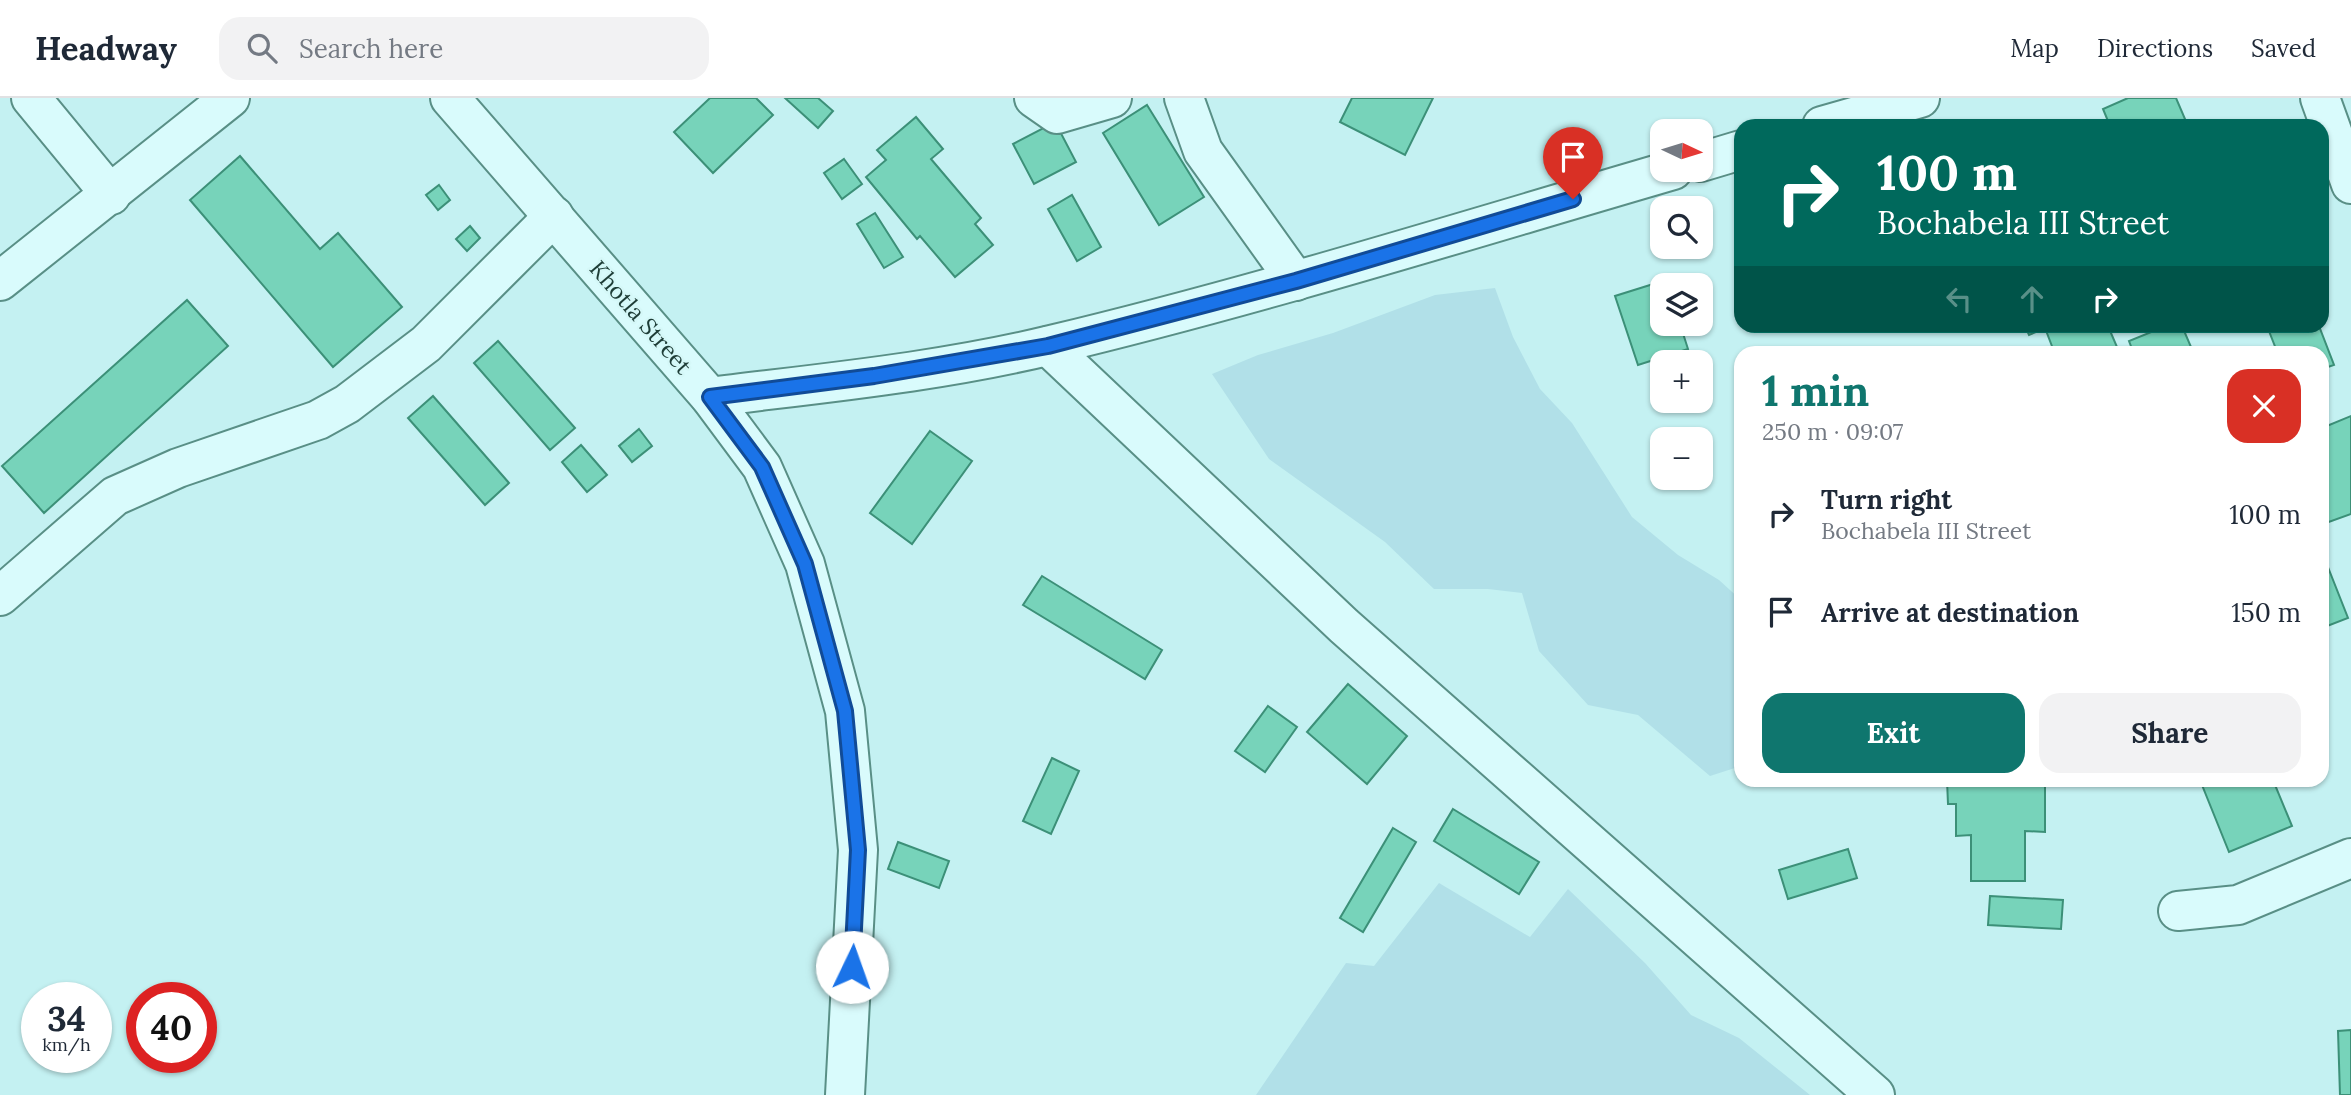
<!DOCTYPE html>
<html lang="en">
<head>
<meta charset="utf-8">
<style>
  :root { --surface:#fff; --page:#f2f2f3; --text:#1f2937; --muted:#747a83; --line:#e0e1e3; --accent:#0f766e }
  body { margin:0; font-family:Lora,serif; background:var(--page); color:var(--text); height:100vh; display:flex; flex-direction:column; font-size:26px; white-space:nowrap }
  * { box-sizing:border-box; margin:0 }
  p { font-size:23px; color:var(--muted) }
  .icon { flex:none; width:38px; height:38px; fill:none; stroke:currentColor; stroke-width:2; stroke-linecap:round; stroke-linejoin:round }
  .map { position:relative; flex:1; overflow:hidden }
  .details { position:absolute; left:1734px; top:248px; width:595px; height:441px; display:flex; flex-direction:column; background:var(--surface); border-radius:21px; box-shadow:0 2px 5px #0004 }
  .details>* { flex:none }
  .hud { position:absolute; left:1734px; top:21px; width:595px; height:214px; border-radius:21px; box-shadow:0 2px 5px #0004; background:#00695c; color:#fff; overflow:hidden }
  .needle { width:46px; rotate:94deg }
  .buttons { position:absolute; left:1650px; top:21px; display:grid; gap:14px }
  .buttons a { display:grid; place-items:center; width:63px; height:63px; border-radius:14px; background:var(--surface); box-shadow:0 2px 5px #0004; font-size:35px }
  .speed { position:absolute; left:21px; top:884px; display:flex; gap:14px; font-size:35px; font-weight:700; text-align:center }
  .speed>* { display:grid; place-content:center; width:91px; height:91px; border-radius:50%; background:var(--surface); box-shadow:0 2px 5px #0004; line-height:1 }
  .speed small { font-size:18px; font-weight:400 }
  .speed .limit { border:10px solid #d22; background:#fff; color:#111 }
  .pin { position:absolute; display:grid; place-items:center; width:60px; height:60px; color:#fff; margin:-72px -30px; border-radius:50% 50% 50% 0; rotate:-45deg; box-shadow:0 0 7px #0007 }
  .pin .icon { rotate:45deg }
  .me { position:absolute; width:77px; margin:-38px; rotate:3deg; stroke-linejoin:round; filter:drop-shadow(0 0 5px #0008) }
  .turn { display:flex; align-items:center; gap:24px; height:147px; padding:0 28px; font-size:32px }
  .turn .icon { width:91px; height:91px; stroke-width:2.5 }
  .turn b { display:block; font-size:49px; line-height:60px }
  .lanes { display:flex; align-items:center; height:66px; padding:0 28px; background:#0003; justify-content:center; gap:35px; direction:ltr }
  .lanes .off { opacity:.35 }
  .round { display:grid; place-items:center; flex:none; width:74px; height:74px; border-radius:21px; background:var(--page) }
  .summary { display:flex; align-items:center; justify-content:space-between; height:119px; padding:0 28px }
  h1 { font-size:42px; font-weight:800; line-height:52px; color:var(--accent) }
  .button { display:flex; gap:14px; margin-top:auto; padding:14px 28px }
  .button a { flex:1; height:80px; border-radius:21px; background:var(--accent); color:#fff; font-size:28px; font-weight:800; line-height:80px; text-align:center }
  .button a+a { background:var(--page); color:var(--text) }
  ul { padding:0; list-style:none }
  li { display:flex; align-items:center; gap:21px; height:98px; padding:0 28px }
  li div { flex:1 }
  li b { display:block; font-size:26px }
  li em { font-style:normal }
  header { display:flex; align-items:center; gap:42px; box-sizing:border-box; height:98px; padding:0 35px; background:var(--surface); border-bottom:2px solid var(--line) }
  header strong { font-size:33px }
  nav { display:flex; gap:38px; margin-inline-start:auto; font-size:24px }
  .search { width:490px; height:63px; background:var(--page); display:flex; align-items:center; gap:18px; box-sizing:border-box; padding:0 24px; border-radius:21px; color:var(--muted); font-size:26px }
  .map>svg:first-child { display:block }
</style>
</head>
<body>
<header>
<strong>Headway</strong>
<div class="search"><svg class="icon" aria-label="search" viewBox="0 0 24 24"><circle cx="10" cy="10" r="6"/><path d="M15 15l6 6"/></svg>Search here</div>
<nav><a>Map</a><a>Directions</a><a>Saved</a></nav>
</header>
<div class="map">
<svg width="2351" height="997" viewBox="0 0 2351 997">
  <rect width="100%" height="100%" fill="#c4f1f2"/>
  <!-- farmland -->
  <g fill="#b1e0e8">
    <polygon points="1495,190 1513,239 1540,291 1572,325 1632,419 1678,457 1719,482 1741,502 1741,668 1710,678 1638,617 1588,607 1539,553 1522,495 1488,491 1434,491 1385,444 1269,361 1212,276 1258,257 1333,235 1435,197"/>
    <polygon points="1439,785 1530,839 1568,791 1645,865 1691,917 1739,940 1810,997 1256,997 1346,865 1374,868"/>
  </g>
  <!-- building -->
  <g fill="#77d3ba" stroke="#3c9078" stroke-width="2">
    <polygon points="710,0 756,0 773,17 713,75 674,34"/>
    <polygon points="785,0 818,0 833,13 818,30"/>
    <polygon points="1352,0 1433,0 1405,57 1340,24"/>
    <polygon points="2128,0 2176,0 2188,28 2110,28 2103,11"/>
    <polygon points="1147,7 1204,99 1159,127 1103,35"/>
    <polygon points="916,19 943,51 931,61 981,120 975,126 993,147 955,179 920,138 917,141 866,79 886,62 877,52"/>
    <polygon points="1055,24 1076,64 1034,86 1013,46"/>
    <polygon points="240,58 320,151 338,135 402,209 333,269 190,102"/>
    <polygon points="844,61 862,86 842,101 824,75"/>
    <polygon points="439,87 450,102 438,112 426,97"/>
    <polygon points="1072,97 1101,149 1077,163 1048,111"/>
    <polygon points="875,115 903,159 884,170 857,126"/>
    <polygon points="470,128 480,140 467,153 456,141"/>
    <polygon points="1666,182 1668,187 1662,187 1662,226 1680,226 1688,251 1638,267 1615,198"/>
    <polygon points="187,202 228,248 44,415 2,368"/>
    <polygon points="2025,228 2108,228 2120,256 2055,256 2045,230 2029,237"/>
    <polygon points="2166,228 2182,228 2194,256 2134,256 2129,243"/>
    <polygon points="2267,228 2319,228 2334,267 2322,271 2322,256 2278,256"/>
    <polygon points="498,243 575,330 550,352 474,265"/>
    <polygon points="433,298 509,385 485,407 408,320"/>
    <polygon points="2351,318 2351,416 2326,425 2322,414 2322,330"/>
    <polygon points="639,331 652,348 632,364 619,348"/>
    <polygon points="930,333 972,363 912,446 870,415"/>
    <polygon points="581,347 607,377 587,394 562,364"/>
    <polygon points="2322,454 2348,520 2322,530"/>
    <polygon points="1042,478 1162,552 1145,581 1023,507"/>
    <polygon points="1348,586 1407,638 1367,686 1307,634"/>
    <polygon points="1268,608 1297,629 1265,674 1235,653"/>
    <polygon points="1052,660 1079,673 1051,736 1023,723"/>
    <polygon points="1947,682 2045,682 2045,734 2025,733 2025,783 1971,783 1971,737 1956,738 1956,706 1948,706"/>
    <polygon points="2200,682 2273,682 2292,728 2229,754"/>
    <polygon points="1453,711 1539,764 1519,796 1434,743"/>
    <polygon points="1393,730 1416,744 1363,834 1340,820"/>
    <polygon points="898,744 949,763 939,790 888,771"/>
    <polygon points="1848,751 1857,780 1788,801 1779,772"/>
    <polygon points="1990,798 2063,802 2061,831 1988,827"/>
    <polygon points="2351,932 2351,997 2340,997 2338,933"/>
  </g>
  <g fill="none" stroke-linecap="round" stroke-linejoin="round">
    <!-- minor casing -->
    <g stroke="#598f86" stroke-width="42">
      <g id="minor">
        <polyline points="31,0 111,97"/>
        <polyline points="450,0 710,299 762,369 805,466 845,613 858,752 845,997"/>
        <polyline points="1034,0 1057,16 1112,0"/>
        <polyline points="1184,0 1203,53 1296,183"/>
        <polyline points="2320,0 2351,86"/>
        <polyline points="1822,28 1920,0"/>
        <polyline points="1701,64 1741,52"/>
        <polyline points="0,183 230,0"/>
        <polyline points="1048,248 1344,528 1875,997"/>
        <path d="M710,299c113,-14 230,-25 341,-52 209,-50 416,-115 622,-175"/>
        <polyline points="0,498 115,398 178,370 318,322 347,306 426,246 554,118"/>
        <polyline points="2178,813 2238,807 2351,760"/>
      </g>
    </g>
    <!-- minor -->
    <use href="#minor" stroke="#d9fbfc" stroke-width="38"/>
  </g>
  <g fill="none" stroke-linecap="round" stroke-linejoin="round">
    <!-- route casing -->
    <g stroke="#114b97" stroke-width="18">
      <polyline id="route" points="852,869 858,752 845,613 805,466 762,369 710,299 874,278 1048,248 1296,183 1573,101"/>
    </g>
    <!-- route -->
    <use href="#route" stroke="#1a73e8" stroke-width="12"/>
  </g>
  <g text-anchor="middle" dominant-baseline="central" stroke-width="5" stroke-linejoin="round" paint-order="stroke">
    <!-- street labels -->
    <g font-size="23" fill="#1e3d37" stroke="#d5f8f8">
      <text transform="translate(641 219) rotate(49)">Khotla Street</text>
    </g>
  </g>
</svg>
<div class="buttons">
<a><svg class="needle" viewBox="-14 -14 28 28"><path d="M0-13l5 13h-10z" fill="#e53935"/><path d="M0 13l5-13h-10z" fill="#747a83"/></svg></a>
<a><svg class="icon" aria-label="search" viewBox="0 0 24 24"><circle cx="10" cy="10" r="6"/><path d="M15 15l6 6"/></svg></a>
<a><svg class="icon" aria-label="layers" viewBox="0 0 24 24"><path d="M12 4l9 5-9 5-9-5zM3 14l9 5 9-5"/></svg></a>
<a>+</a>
<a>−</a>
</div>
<div class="speed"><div>34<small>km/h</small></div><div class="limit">40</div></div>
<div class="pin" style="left:1573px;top:101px;background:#d93025"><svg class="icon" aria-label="arrive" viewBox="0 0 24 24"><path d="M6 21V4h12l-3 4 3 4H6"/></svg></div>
<svg class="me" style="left:852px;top:869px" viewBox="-20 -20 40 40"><circle r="19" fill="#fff"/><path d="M0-13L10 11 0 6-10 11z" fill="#1a73e8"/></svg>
<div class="hud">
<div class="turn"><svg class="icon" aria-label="right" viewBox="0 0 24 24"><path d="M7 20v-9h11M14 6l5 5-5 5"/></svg><div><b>100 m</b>Bochabela III Street</div></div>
<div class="lanes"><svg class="icon off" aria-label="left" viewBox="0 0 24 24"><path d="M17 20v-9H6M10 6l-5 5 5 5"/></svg><svg class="icon off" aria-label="ahead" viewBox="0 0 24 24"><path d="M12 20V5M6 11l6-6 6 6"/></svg><svg class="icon" aria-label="right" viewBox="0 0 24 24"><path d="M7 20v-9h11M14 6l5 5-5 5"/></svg></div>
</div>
<section class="details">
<div class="summary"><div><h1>1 min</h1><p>250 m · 09:07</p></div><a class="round" style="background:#d93025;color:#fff"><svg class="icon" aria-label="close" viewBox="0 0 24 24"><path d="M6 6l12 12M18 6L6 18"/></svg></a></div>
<ul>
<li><svg class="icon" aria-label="right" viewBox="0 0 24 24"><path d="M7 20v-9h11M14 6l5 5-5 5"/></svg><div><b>Turn right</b><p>Bochabela III Street</p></div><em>100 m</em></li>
<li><svg class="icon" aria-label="arrive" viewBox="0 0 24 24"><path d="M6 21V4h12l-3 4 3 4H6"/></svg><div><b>Arrive at destination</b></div><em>150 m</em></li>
</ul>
<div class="button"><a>Exit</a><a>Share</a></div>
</section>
</div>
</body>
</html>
